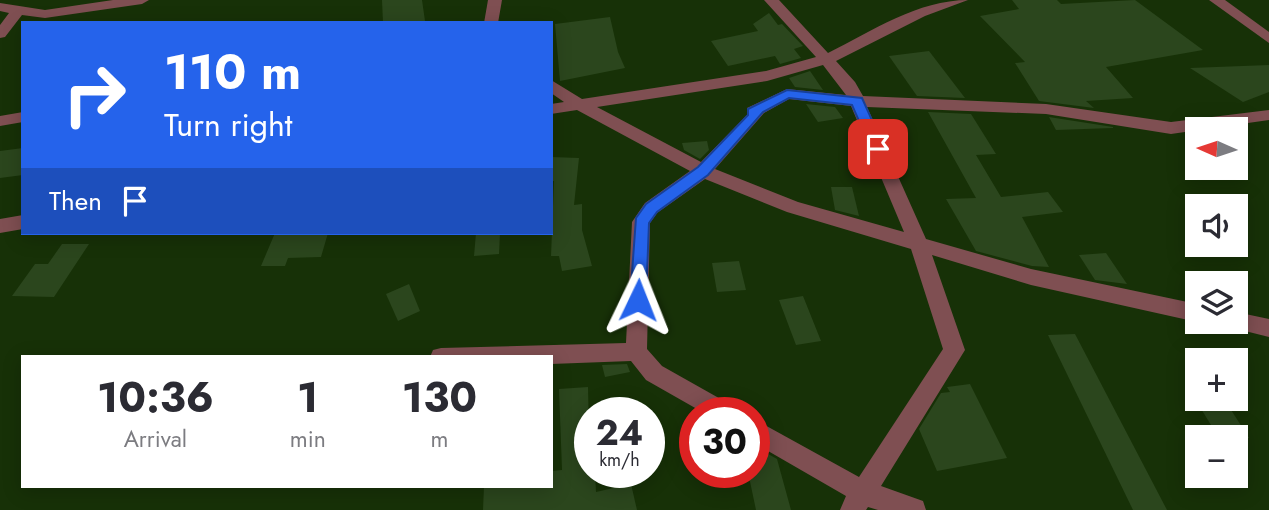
<!DOCTYPE html>
<html lang="en">
<head>
<meta charset="utf-8">
<style>
  :root { --surface:#fff; --page:#f2f2f3; --text:#2b2b33; --muted:#7c7c81 }
  body { margin:0; font-family:Jost,sans-serif; background:var(--page); color:var(--text); height:100vh; display:flex; flex-direction:column; font-size:26px; white-space:nowrap }
  * { box-sizing:border-box; margin:0 }
  p { font-size:23px; color:var(--muted) }
  .icon { flex:none; width:38px; height:38px; fill:none; stroke:currentColor; stroke-width:2; stroke-linecap:round; stroke-linejoin:round }
  .map { position:relative; flex:1; overflow:hidden }
  .panel { position:absolute; left:21px; top:355px; width:532px; height:133px; display:flex; flex-direction:column; background:var(--surface); border-radius:0px; box-shadow:0 4px 18px #0003 }
  .panel>* { flex:none }
  .guide { position:absolute; left:21px; top:21px; width:532px; height:214px; border-radius:0px; box-shadow:0 4px 18px #0003; background:#2563eb; color:#fff; overflow:hidden }
  .needle { width:46px; rotate:273deg }
  .fabs { position:absolute; left:1185px; top:117px; display:grid; gap:14px }
  .fabs a { display:grid; place-items:center; width:63px; height:63px; border-radius:0px; background:var(--surface); box-shadow:0 4px 18px #0003; font-size:35px }
  .speed { position:absolute; left:574px; top:397px; display:flex; gap:14px; font-size:35px; font-weight:700; text-align:center }
  .speed>* { display:grid; place-content:center; width:91px; height:91px; border-radius:50%; background:var(--surface); box-shadow:0 4px 18px #0003; line-height:1 }
  .speed small { font-size:18px; font-weight:400 }
  .speed .limit { border:10px solid #d22; background:#fff; color:#111 }
  .pin { position:absolute; display:grid; place-items:center; width:60px; height:60px; color:#fff; margin:-30px; border-radius:14px; box-shadow:0 4px 10px #0006 }
  .me { position:absolute; width:77px; margin:-38px; rotate:2deg; stroke-linejoin:round; filter:drop-shadow(0 0 5px #0008) }
  .turn { display:flex; align-items:center; gap:24px; height:147px; padding:0 28px; font-size:32px }
  .turn .icon { width:91px; height:91px; stroke-width:2.5 }
  .turn b { display:block; font-size:49px; line-height:60px }
  .then { display:flex; align-items:center; height:66px; padding:0 28px; background:#0003; gap:14px; font-size:26px }
  .eta { display:flex; justify-content:space-evenly; align-items:center; height:119px; text-align:center }
  .eta b { font-size:42px; font-weight:700; line-height:49px }
  .map>svg:first-child { display:block }
</style>
</head>
<body>
<div class="map">
<svg width="1269" height="510" viewBox="0 0 1269 510">
  <rect width="100%" height="100%" fill="#173107"/>
  <!-- building -->
  <g fill="#2b461d">
    <polygon points="382,0 422,0 425,21 383,23"/>
    <polygon points="1012,0 1057,0 1061,4 1135,0 1203,50 1106,67 1133,98 1086,101 1094,108 1039,101 1015,63 1025,62 980,16 1019,9"/>
    <polygon points="769,13 778,25 782,24 803,46 794,49 801,58 780,64 775,56 728,66 711,41 758,31 753,24"/>
    <polygon points="610,17 618,52 625,68 560,81 555,24"/>
    <polygon points="929,51 965,98 917,96 889,56"/>
    <polygon points="1269,65 1269,92 1243,102 1190,68"/>
    <polygon points="810,71 823,90 795,87 789,78"/>
    <polygon points="806,104 835,107 843,118 818,122"/>
    <polygon points="928,112 971,114 996,154 976,155 1001,197 1048,192 1063,212 1022,217 1049,267 1032,266 976,251 946,199 976,198"/>
    <polygon points="1049,117 1113,127 1113,128 1056,130"/>
    <polygon points="707,141 709,150 700,159 684,150 682,143"/>
    <polygon points="23,148 23,175 0,178 0,151"/>
    <polygon points="551,157 579,158 574,205 582,204 582,230 592,266 562,271 559,256 551,256 554,181 551,181"/>
    <polygon points="831,187 852,187 859,216 835,210"/>
    <polygon points="275,233 328,233 321,257 288,258 285,266 261,266"/>
    <polygon points="476,233 500,233 499,254 474,256"/>
    <polygon points="62,244 89,244 54,297 12,296 35,264 48,264"/>
    <polygon points="1106,253 1127,284 1095,280 1079,255"/>
    <polygon points="739,261 746,290 717,292 712,263"/>
    <polygon points="409,284 420,311 398,321 386,294"/>
    <polygon points="803,296 821,341 796,345 779,300"/>
    <polygon points="1075,334 1167,510 1133,510 1048,335"/>
    <polygon points="627,364 630,372 605,377 602,365"/>
    <polygon points="970,384 1007,458 937,471 919,429 941,393 950,392 947,387"/>
    <polygon points="588,387 590,472 595,472 596,492 631,484 637,510 483,510 484,486 551,486 551,471 562,470 559,389"/>
    <polygon points="1195,399 1224,399 1249,438 1219,438"/>
    <polygon points="754,446 777,459 791,510 756,510 748,472 754,472"/>
  </g>
  <g fill="none" stroke-linecap="round" stroke-linejoin="round">
    <!-- minor -->
    <g fill="#7f4f52" fill-rule="evenodd">
      <polygon points="113,0 149,0 142,4 45,18 22,15 5,37 0,38 0,25 9,13 0,11 0,3 45,10"/>
      <polygon points="488,0 502,0 498,23 484,23"/>
      <path d="M764,0h15l49,53c44,-22 90,-53 140,-53l-43,16 -89,45 19,21 8,14 183,8 125,18 98,-12v10l-98,14 -125,-20 -179,-7 59,132 105,30 166,35v18l-166,-37 -99,-30 33,95 -84,136 42,15 3,9h-48l-10,-3 -2,3h-26l6,-14 -92,-53v-24l105,58 84,-128 -32,-100 -124,-37 -82,-33 -48,34 -7,10 -3,126 15,17 71,40 3,7h-32l-58,-33 -15,-19 -80,3v-7h-121l3,-7 8,-2 185,-5 6,-121 13,-19 45,-32 -113,-61 -26,4v-10l13,-2 -13,-9v-13l31,19 184,-28 50,-14zM823,65l23,30 -59,-6 -40,19v7l-46,47 -104,-55 170,-26zM789,99l62,7 53,126 -106,-30 -83,-33 49,-56z"/>
      <polygon points="1209,0 1225,0 1269,32 1269,43"/>
      <polygon points="23,112 23,122 0,126 0,116"/>
      <polygon points="23,215 23,229 0,233 0,219"/>
      <polygon points="1236,312 1269,319 1269,337 1229,327 1226,322 1236,322"/>
    </g>
  </g>
  <!-- route -->
  <polygon fill="#2563eb" stroke="#184099" stroke-width="2" points="787,90 862,98 885,149 883,153 873,153 852,105 789,98 763,112 708,175 657,212 649,223 646,300 638,307 632,305 630,300 636,218 646,204 698,167 748,115 748,109"/>
</svg>
<div class="fabs">
<a><svg class="needle" viewBox="-14 -14 28 28"><path d="M0-13l5 13h-10z" fill="#e53935"/><path d="M0 13l5-13h-10z" fill="#7c7c81"/></svg></a>
<a><svg class="icon" aria-label="sound" viewBox="0 0 24 24"><path d="M4 9h4l5-4v14l-5-4H4zM17 9q2 3 0 6"/></svg></a>
<a><svg class="icon" aria-label="layers" viewBox="0 0 24 24"><path d="M12 4l9 5-9 5-9-5zM3 14l9 5 9-5"/></svg></a>
<a>+</a>
<a>−</a>
</div>
<div class="speed"><div>24<small>km/h</small></div><div class="limit">30</div></div>
<div class="pin" style="left:878px;top:149px;background:#d93025"><svg class="icon" aria-label="arrive" viewBox="0 0 24 24"><path d="M6 21V4h12l-3 4 3 4H6"/></svg></div>
<svg class="me" style="left:638px;top:300px" viewBox="-20 -20 40 40"><path d="M0-17L14 15 0 8-14 15z" fill="#2563eb" stroke="#fff" stroke-width="4"/></svg>
<div class="guide">
<div class="turn"><svg class="icon" aria-label="right" viewBox="0 0 24 24"><path d="M7 20v-9h11M14 6l5 5-5 5"/></svg><div><b>110 m</b>Turn right</div></div>
<div class="then">Then<svg class="icon" aria-label="arrive" viewBox="0 0 24 24"><path d="M6 21V4h12l-3 4 3 4H6"/></svg></div>
</div>
<section class="panel">
<div class="eta">
<div><b>10:36</b><p>Arrival</p></div>
<div><b>1</b><p>min</p></div>
<div><b>130</b><p>m</p></div>
</div>
</section>
</div>
</body>
</html>
